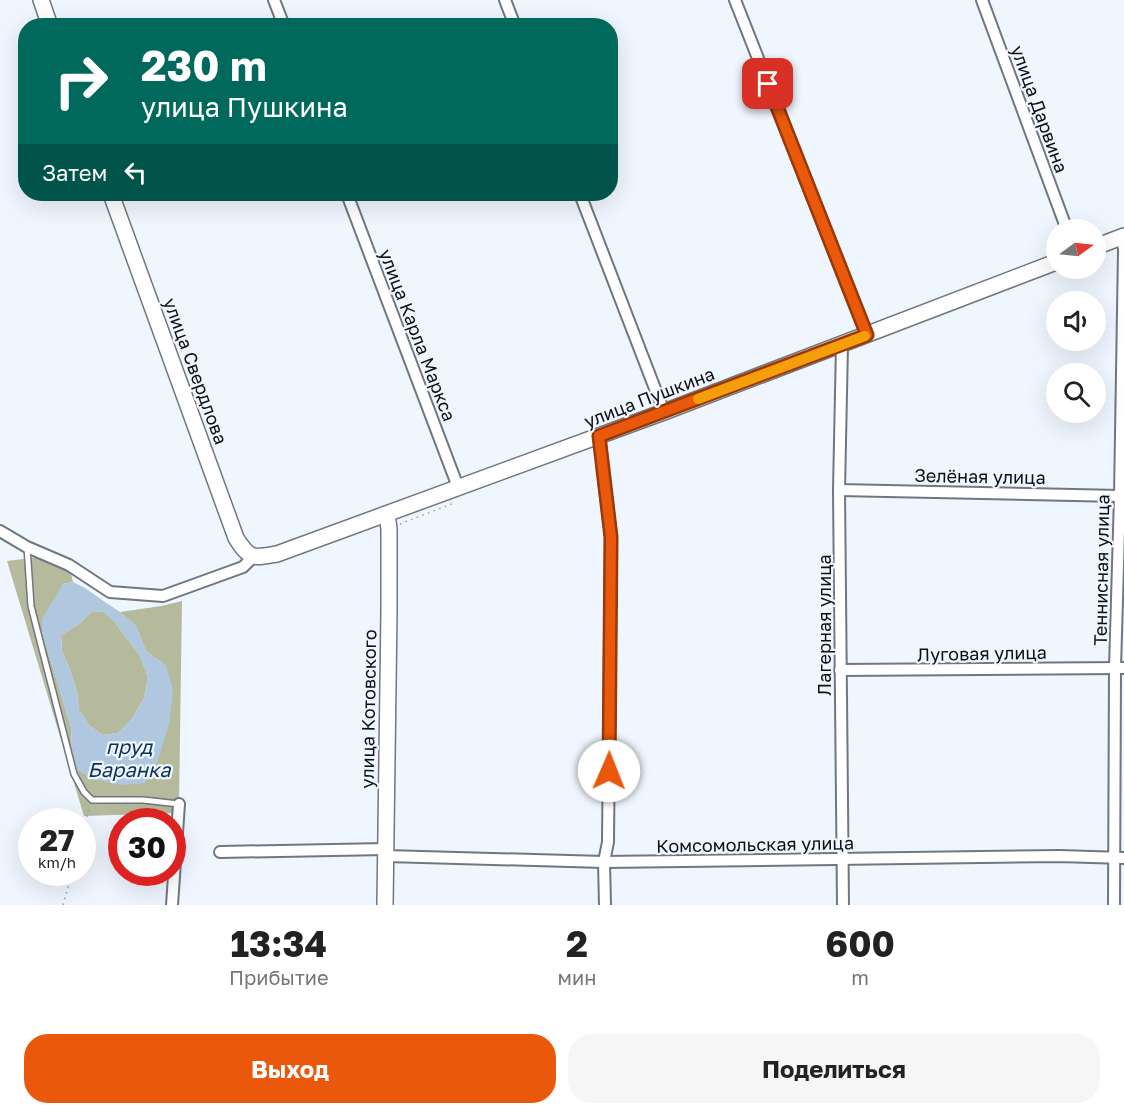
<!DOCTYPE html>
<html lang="ru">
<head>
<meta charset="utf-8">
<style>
  :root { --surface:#fff; --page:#f6f6f6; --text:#222; --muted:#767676; --accent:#ea580c }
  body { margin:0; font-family:"Golos Text",sans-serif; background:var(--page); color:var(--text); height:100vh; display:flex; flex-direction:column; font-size:22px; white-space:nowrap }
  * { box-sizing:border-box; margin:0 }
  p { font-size:20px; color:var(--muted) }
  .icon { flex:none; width:33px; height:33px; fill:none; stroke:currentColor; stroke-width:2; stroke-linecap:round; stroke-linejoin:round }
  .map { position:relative; height:905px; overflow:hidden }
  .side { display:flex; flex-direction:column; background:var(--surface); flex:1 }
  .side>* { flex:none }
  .top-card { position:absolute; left:18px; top:18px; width:600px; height:183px; border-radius:24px; box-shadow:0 6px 24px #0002; background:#00695c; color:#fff; overflow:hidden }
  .needle { width:39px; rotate:75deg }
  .tools { position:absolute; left:1046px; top:219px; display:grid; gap:12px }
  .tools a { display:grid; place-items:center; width:60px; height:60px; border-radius:50%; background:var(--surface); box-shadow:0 6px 24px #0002; font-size:30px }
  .speed { position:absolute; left:18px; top:808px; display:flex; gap:12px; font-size:30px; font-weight:700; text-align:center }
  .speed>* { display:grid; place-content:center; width:78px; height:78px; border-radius:50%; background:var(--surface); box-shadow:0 6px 24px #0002; line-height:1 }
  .speed small { font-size:15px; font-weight:400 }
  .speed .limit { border:9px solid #d22; background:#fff; color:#111 }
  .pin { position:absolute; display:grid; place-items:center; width:51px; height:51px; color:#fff; margin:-26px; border-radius:12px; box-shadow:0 3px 9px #0006 }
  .me { position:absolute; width:66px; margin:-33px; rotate:1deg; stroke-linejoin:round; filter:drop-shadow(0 0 4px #0008) }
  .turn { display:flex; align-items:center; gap:21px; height:126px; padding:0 24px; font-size:27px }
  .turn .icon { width:78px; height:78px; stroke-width:2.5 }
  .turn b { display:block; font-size:42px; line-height:51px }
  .then { display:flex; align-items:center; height:57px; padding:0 24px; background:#0003; gap:12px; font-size:22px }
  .eta { display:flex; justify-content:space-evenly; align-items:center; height:102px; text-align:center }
  .eta b { font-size:36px; font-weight:700; line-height:42px }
  .button { display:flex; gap:12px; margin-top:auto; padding:12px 24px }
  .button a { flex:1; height:69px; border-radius:24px; background:var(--accent); color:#fff; font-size:24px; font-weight:700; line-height:69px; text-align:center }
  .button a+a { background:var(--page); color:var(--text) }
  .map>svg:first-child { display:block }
</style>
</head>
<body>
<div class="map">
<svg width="1124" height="905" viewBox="0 0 1124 905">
  <rect width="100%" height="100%" fill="#f0f6ff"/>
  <!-- forest -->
  <g fill="#b4ba9b">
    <polygon points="47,556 69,565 73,582 63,584 42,632 71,727 72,751 124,785 166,666 146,651 136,626 120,612 161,606 182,601 179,804 176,813 84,816 7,561"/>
    <polygon points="92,611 104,612 114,621 140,656 148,677 144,698 132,719 118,733 102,735 89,725 79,710 77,692 70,670 62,651 61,635 79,624"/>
  </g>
  <!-- water -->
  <path fill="#b0c7e0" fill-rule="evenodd" d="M73,582l12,6 17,12 18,12 16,14 10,25 20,15 7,24 -4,35 -12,38 -12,20 -21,2 -32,-6 -16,-10 -4,-18 -1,-24 -29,-95v-13l21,-35zM92,611l12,1 10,9 26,35 8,21 -4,21 -12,21 -14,14 -16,2 -13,-10 -10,-15 -2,-18 -7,-22 -8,-19 -1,-16 18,-11z"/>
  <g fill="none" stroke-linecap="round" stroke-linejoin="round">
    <!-- service casing -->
    <g stroke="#6f7780" stroke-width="8">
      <polyline id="service" points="27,547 31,606 74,774 84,792 92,800 143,800 179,804"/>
    </g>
    <!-- minor casing -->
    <g stroke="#6f7780" stroke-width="14">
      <g id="minor">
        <polyline points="274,0 284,26"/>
        <polyline points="505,0 515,26"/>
        <polyline points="735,0 867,335"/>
        <polyline points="982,0 1067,230"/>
        <polyline points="347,194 458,487"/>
        <polyline points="580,194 664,412"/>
        <polyline points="842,345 839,490 843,905"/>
        <polyline points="599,436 611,537 608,842 604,862 605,905"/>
        <polyline points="839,490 1120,496"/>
        <polyline points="0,531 27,547 69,565 110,592 163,596 243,567 253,557"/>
        <polyline points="840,670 1124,668"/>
        <polyline points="220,852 386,849"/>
        <polyline points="386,856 604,862 1059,856 1124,858"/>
        <polyline points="172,905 179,804"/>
        <polyline points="1114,905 1115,668 1120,496 1124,250 1122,237"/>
      </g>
    </g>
    <!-- secondary casing -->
    <g stroke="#6f7780" stroke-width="18">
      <g id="secondary">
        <polyline points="41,0 50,26"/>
        <path d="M111,194l125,344c14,22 17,20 41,16l387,-142 392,-150"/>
        <polyline points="1095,247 1124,236"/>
        <polyline points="385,905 389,611 389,529 387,514"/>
      </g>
    </g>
    <!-- path -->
    <g stroke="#9a9ea5" stroke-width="1.5" stroke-dasharray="1.5 4.5" stroke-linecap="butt">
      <polyline points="1062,273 1075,268"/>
      <polyline points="400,524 454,503"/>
      <polyline points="82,834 90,806"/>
      <polyline points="63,905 72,873"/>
    </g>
    <!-- service -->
    <use href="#service" stroke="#fff" stroke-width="5"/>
    <!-- minor -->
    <use href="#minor" stroke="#fff" stroke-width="10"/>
    <!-- secondary -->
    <use href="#secondary" stroke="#fff" stroke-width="15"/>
  </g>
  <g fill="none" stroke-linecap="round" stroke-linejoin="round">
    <!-- route casing -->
    <g stroke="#983908" stroke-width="15">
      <polyline id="route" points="609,771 611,537 599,436 867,335 768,84"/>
    </g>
    <!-- route -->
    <use href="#route" stroke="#ea580c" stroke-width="10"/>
    <!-- slow -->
    <polyline stroke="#f59e0b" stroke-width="10" points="698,399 865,336"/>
  </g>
  <g text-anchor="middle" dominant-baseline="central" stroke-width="4.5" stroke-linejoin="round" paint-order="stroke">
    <!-- street labels -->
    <g font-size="18" fill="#0e1114" stroke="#f0f6ff">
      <text transform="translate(1040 109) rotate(70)">улица Дарвина</text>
      <text transform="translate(418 335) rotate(69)">улица Карла Маркса</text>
      <text transform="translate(196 371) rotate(70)">улица Свердлова</text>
      <text transform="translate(649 397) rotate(-21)">улица Пушкина</text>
      <text transform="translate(980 476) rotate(1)">Зелёная улица</text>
      <text transform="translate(1101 570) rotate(-89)">Теннисная улица</text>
      <text transform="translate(824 625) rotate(-90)">Лагерная улица</text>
      <text transform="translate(982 653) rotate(-1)">Луговая улица</text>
      <text transform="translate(368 709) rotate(-89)">улица Котовского</text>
      <text transform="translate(755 844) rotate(-1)">Комсомольская улица</text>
    </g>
    <!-- water labels -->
    <g font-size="20" font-style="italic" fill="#0c3052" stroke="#f0f6ff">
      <text x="129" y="746">пруд<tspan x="129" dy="23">Баранка</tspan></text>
    </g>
  </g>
</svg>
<div class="tools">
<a><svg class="needle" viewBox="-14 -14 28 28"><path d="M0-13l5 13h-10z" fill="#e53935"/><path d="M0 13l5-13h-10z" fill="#767676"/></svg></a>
<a><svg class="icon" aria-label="sound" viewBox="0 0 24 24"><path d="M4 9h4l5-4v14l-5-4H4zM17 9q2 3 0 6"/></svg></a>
<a><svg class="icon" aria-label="search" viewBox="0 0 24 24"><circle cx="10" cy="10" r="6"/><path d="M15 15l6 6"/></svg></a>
</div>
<div class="speed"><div>27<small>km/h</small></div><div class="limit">30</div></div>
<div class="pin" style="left:768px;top:84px;background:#d93025"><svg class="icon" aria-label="arrive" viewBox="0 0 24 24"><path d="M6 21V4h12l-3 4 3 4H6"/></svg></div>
<svg class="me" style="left:609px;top:771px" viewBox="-20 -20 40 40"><circle r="19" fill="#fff"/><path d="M0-13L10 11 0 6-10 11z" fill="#ea580c"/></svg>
<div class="top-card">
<div class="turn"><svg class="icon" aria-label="right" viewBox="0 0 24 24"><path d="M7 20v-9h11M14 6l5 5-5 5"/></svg><div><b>230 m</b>улица Пушкина</div></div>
<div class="then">Затем<svg class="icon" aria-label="left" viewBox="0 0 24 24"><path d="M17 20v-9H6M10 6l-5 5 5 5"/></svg></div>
</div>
</div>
<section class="side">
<div class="eta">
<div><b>13:34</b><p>Прибытие</p></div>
<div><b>2</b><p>мин</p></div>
<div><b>600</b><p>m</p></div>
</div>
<div class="button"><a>Выход</a><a>Поделиться</a></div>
</section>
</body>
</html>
